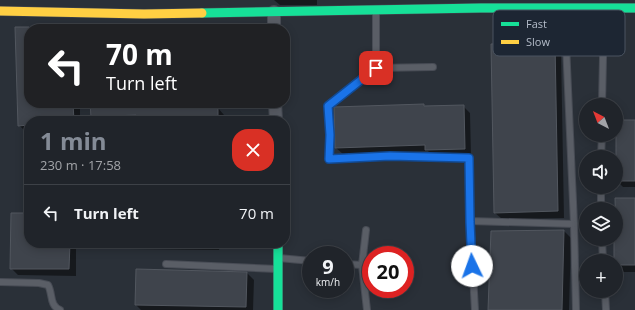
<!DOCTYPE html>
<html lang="en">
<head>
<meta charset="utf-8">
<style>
  :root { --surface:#20242a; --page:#2d3036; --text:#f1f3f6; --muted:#a2a4a8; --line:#3d4147; --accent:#848b96 }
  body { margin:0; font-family:"Open Sans",sans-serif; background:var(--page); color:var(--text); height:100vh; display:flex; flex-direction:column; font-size:15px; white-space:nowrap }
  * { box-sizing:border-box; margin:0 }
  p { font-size:13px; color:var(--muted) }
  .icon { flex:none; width:22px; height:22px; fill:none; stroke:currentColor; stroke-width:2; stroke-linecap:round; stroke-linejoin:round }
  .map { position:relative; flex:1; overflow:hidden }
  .drawer { position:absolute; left:24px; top:116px; width:266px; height:132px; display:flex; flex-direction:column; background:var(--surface); border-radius:16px; box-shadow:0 2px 10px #0003,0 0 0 1px var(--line) }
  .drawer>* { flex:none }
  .top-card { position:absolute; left:24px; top:24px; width:266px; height:84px; border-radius:16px; box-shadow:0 2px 10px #0003,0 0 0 1px var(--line); background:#202124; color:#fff; overflow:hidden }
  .needle { width:26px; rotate:318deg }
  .buttons { position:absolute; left:579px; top:98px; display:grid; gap:8px }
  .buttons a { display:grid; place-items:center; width:44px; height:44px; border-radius:50%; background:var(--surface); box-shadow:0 2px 10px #0003,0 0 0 1px var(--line); font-size:20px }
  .speed { position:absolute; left:302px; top:246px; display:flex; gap:8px; font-size:20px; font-weight:700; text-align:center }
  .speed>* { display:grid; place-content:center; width:52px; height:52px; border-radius:50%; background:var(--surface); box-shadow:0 2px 10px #0003,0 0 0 1px var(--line); line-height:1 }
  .speed small { font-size:10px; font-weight:400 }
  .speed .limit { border:6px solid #d22; background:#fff; color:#111 }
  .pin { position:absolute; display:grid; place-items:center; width:34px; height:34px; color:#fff; margin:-17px; border-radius:8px; box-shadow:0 2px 6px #0006 }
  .me { position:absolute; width:44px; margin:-22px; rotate:357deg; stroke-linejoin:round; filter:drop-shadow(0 0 3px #0008) }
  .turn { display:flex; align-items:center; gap:14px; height:84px; padding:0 16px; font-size:18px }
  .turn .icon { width:52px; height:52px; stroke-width:2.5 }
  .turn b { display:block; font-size:28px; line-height:34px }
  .round { display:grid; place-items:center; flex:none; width:42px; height:42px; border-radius:16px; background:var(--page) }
  .overview { display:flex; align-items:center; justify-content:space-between; height:68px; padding:0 16px }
  h1 { font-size:24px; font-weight:700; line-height:30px; color:var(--accent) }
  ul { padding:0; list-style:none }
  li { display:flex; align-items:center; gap:12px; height:56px; padding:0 16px; border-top:1px solid var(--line) }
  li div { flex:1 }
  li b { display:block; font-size:15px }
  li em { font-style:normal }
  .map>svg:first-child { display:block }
</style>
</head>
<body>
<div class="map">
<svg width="635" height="310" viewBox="0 0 635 310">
  <rect width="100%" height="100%" fill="#2a3038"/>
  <!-- shadow -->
  <g fill="#0007">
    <polygon points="274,0 317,0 317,5 280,5"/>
    <polygon points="71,26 74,29 29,29 29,103 80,103 80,121 29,121 29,132 26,132 19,125 16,28"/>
    <polygon points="554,44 561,50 564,218 502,219 495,213"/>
    <polygon points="91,103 192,103 192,108 218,108 224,115 224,121 92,121"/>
    <polygon points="424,105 426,107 463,106 470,113 471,155 433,157 428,151 343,154 336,148"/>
    <polygon points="635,121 635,187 623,187 616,180"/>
    <polygon points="635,199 635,272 622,272 616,266 615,239"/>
    <polygon points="29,214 29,243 76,243 76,276 18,275 11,268"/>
    <polygon points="564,231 571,238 569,310 489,310"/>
    <polygon points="125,243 220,243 219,250 130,249"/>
    <polygon points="247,273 254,280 253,310 141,310 136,305"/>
  </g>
  <!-- building -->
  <g fill="#3f444c" stroke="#52575f">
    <polygon points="15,27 29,27 29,103 73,103 74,121 29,121 29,125 18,126"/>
    <polygon points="555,42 558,211 494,213 491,44"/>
    <polygon points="90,103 171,103 171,107 218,107 218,121 136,121 136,115 91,117"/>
    <polygon points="424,104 424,106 464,105 465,149 425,150 425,145 335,148 334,107"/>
    <rect x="616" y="120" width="19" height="61"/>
    <polygon points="615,198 635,198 635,265 616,265 616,261 614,261 614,239 616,239"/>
    <polygon points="11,213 29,213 29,243 70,243 69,269 10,269"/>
    <polygon points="564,230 562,310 488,310 491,231"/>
    <polygon points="136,269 247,272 246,307 135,305"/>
  </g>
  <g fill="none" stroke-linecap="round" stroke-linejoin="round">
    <!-- lane casing -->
    <g stroke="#484c55" stroke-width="8">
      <g id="lane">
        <polyline points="517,8 517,33 519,36 522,38 561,38 565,40 566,44 574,224 576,310"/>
        <polyline points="376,10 376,68 328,106 330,135 329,159 390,156 469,158 470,221 574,224"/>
        <polyline points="376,68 433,67"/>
        <polyline points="602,105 604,10"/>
        <polyline points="601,157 602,135"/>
        <polyline points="601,209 601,187"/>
        <polyline points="470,221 475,310"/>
        <polyline points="602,239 603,261"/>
        <polyline points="279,258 311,261"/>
        <polyline points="166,264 277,269"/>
        <polyline points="345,264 362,265 366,230"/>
        <polyline points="362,265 367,310"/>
        <path d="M0,282l39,1 9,2c5,9 1,20 12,25"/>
        <polyline points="605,291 606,310"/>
      </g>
    </g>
    <!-- street casing -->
    <g stroke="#484c55" stroke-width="14">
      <g id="street">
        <polyline points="274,12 274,29"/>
        <polyline points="275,103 276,121"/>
      </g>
    </g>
    <!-- fast casing -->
    <g stroke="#484c55" stroke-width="10">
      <g id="fast">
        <polyline points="202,13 481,8 635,8"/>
        <polyline points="278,243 278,310"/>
      </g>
    </g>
    <!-- slow casing -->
    <g stroke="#484c55" stroke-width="10">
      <polyline id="slow" points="0,11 144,14 202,13"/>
    </g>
    <!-- lane -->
    <use href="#lane" stroke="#5a5e66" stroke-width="6"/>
    <!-- street -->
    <use href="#street" stroke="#5a5e66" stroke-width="12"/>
    <!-- fast -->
    <use href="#fast" stroke="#16e098" stroke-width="9"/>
    <!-- slow -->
    <use href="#slow" stroke="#ffcf43" stroke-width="9"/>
  </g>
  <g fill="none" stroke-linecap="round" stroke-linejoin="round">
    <!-- route casing -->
    <g stroke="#114b97" stroke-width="10">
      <polyline id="route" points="376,68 328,106 330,135 329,159 390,156 469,158 470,222 472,266"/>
    </g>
    <!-- route -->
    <use href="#route" stroke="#1a73e8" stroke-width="7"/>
  </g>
  <!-- legend -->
  <rect x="493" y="10" width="132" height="46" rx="6" fill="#1d2633" stroke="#4a5360" stroke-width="1"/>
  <rect x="501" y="22" width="18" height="4" fill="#16e098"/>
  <rect x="501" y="40" width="18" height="4" fill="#ffcf43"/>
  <g font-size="11" fill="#b4bcc9">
    <text x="526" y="28">Fast</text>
    <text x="526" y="46">Slow</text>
  </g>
</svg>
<div class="buttons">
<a><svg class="needle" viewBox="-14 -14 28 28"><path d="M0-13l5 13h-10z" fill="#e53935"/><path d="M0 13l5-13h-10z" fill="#a2a4a8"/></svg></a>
<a><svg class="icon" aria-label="sound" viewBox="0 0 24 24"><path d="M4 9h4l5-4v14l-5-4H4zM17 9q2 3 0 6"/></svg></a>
<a><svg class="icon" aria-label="layers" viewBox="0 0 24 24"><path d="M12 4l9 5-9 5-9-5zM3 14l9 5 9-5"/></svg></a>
<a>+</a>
</div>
<div class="speed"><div>9<small>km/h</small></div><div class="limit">20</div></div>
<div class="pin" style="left:376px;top:68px;background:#d93025"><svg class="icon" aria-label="arrive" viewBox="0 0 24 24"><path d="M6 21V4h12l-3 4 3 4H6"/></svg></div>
<svg class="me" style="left:472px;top:266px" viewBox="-20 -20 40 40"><circle r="19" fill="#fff"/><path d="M0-13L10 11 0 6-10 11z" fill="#1a73e8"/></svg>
<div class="top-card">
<div class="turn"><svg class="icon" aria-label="left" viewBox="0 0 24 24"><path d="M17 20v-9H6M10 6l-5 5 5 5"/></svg><div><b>70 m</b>Turn left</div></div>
</div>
<section class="drawer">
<div class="overview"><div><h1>1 min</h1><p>230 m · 17:58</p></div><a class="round" style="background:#d93025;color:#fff"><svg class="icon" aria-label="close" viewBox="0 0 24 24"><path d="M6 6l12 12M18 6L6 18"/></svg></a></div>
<ul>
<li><svg class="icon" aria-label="left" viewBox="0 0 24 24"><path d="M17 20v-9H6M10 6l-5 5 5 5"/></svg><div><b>Turn left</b></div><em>70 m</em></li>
</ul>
</section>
</div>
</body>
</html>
